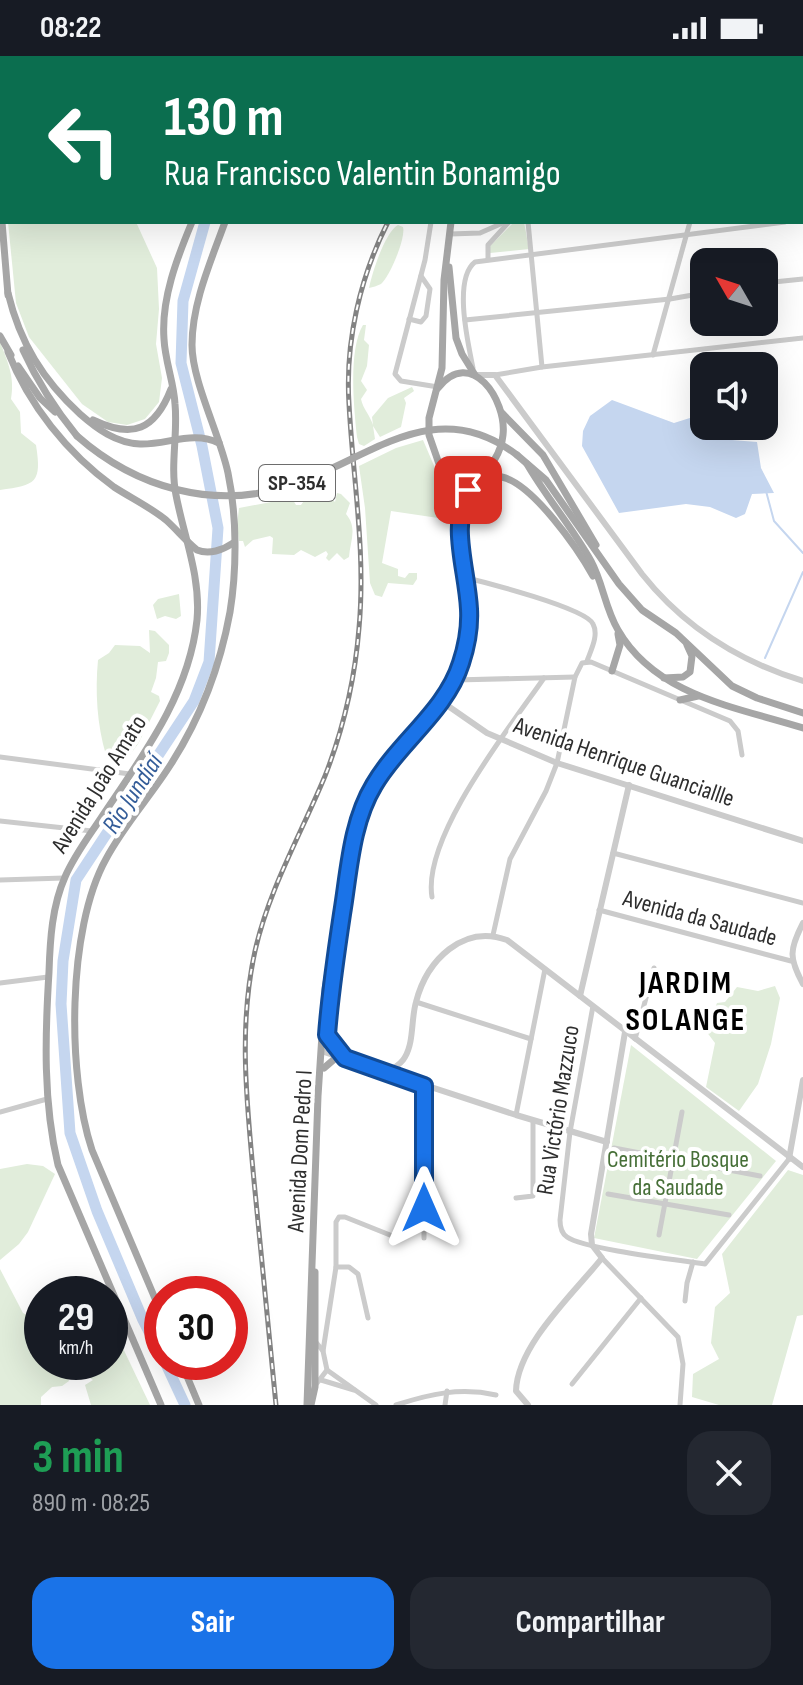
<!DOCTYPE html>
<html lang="pt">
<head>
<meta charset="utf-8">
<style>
  :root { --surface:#171b24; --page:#242831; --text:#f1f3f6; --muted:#9ea1a6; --accent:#1a73e8 }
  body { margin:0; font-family:"Sofia Sans Condensed",sans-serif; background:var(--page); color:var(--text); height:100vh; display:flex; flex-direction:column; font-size:30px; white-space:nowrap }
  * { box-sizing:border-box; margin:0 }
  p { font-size:26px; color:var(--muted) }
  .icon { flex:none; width:44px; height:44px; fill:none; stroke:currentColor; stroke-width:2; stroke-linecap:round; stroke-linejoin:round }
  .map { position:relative; height:1349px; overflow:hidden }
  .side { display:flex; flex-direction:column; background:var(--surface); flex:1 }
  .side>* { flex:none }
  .hud { position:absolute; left:0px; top:0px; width:804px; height:168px; box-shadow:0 8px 32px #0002; background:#0b6e4f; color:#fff; overflow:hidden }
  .needle { width:52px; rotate:309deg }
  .buttons { position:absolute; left:690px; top:192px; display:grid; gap:16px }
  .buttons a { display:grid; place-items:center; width:88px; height:88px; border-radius:16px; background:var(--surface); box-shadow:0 8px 32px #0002; font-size:40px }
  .speed { position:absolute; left:24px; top:1220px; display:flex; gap:16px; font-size:40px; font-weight:700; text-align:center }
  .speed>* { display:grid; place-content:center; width:104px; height:104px; border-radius:50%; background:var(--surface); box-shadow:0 8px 32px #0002; line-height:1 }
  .speed small { font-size:20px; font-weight:400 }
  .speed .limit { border:12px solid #d22; background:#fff; color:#111 }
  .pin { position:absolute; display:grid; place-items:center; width:68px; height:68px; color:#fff; margin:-34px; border-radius:16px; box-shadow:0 4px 12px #0006 }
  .me { position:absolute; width:88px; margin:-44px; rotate:0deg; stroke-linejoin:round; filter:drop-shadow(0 0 6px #0008) }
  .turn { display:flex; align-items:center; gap:28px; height:168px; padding:0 32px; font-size:36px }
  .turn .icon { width:104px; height:104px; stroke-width:2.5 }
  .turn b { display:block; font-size:56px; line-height:68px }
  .round { display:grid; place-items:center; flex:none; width:84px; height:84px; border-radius:24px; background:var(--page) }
  .headline { display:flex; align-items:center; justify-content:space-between; height:136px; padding:0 32px }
  h1 { font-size:48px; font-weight:700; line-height:60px; color:#1e9e55 }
  .button { display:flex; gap:16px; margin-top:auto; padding:16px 32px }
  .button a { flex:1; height:92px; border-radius:24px; background:var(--accent); color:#fff; font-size:32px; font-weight:700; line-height:92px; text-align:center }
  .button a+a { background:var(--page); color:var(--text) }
  .status { display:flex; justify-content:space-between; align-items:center; height:56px; padding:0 40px; background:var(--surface); direction:ltr }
  .status svg { height:22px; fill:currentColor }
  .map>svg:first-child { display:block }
</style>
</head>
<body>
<div class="status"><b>08:22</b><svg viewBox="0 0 49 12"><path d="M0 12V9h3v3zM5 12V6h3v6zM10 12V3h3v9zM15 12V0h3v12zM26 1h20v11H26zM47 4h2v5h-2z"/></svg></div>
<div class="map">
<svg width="803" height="1349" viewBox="0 0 803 1349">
  <rect width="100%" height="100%" fill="#fff"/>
  <!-- green -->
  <g fill="#e1eddb">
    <polygon points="8,166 136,166 157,212 159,253 156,288 162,322 159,346 145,363 127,369 108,366 82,348 29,281 16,247"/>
    <polygon points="514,166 524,166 529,193 490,197 489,191"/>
    <path d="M398,169l5,2c3,11 -13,49 -22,57 -4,2 -8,3 -12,4 3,-15 16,-56 29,-63z"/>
    <path d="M363,269h3l-2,15 5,5 -2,21 -6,15 6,9 -6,9c2,10 9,16 12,26l-1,-8 16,-19 24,-11 2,4 -10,7 2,5 -5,24 -21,10 -7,-11 2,13 -11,7 -5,-2 -2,-7c-3,-29 -9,-87 6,-112z"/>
    <path d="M0,286c8,20 15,36 11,57l9,13 1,21 15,12c6,38 0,40 -36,45z"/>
    <polygon points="423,384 444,433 445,463 391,455 382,507 398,513 398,520 405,522 409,517 417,517 417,523 413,529 388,527 382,541 375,539 370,527 365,452 359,410 396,392"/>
    <path d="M317,434l10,3 8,9 2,-9 4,1 9,9 -4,11c12,14 4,28 3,43l-5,3 -7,-7 -8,8 -3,-3 2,-4 -2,-3 -11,6 -14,-7 -7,5 -22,-1 1,-16 -3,-2 -17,4 -8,7 -2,-6h-4l-2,-16 2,-17 48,-9 6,1 3,5h5l9,-13z"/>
    <polygon points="179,538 181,560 176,563 165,560 157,563 153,549 158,543"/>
    <path d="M149,574l6,1 14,14v8l-3,8 -8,1 -2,16 -5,14 8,4 1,5 -22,43 -12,16 -10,2 -10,-7c-9,-30 -11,-64 -8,-95l11,-7 6,-8 25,1 10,7z"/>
    <polygon points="775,930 780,942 771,988 758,1028 739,1055 706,1031 715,987 706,975 717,947 725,946 737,931 758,935"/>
    <polygon points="631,989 776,1105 697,1203 594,1182"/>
    <polygon points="27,1108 43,1110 55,1118 28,1176 19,1188 0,1204 0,1113"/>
    <polygon points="788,1114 803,1119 803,1259 797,1260 772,1349 719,1349 692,1341 693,1318 719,1303 711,1287 715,1251 730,1237 722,1198"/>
    <path d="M0,1213l23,44 19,10v39c18,0 23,1 27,19l-7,5 -10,1 -11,10v8h-41z"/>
    <polygon points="110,1285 120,1286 150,1349 91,1349 85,1329 93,1324 78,1314 75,1306 110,1306"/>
  </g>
  <!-- water -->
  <polygon fill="#c5d6ef" points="612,344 674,367 693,361 707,382 757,386 761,412 774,437 752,438 745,458 736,462 710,451 686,448 619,457 582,390 583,375 590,360"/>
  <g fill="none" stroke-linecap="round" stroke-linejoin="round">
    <!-- stream -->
    <g stroke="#c5d6ef" stroke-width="2">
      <polyline points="766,435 774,465 803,497"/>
      <polyline points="765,602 803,516"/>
    </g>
    <!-- river -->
    <g stroke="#c5d6ef" stroke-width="11">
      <polyline points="294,2 296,0"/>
      <polyline points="162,1301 143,1264 97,1155 70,1077 61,948 63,905 76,824 194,645 209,606 218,472 202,390 181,307 183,245 205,166"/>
      <polyline points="165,1306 185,1349"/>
    </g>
    <!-- minor -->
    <g stroke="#cbcbcb" stroke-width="5">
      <polyline points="673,0 673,2"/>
      <polyline points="612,2 617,0"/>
      <polyline points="802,110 803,110"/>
      <polyline points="802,164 803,163"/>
      <polyline points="431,166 425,204 395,318 401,325 438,331"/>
      <polyline points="528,166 542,311"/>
      <polyline points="450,178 480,177 505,166"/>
      <polyline points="488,203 488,189 509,166"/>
      <polyline points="764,227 803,223"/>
      <polyline points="409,263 421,266 426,260 430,233 421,220"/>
      <polyline points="465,264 670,243 704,237"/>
      <polyline points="653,299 690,166"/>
      <path d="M473,312c-5,-25 -20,-89 2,-106l310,-40"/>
      <polyline points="495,319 542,311 803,282"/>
      <path d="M463,521c21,5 123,31 130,47 6,11 -2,26 -6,37"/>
      <polyline points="455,624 575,621"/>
      <polyline points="0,701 130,718"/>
      <polyline points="0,765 92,775"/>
      <polyline points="613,797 803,847"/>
      <polyline points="0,824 64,822"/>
      <path d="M432,841c-10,-60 78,-170 112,-219"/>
      <polyline points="599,854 791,905"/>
      <polyline points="493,879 510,803 546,735 557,707 575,621 582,607 591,606 730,665 738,675 742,699"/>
      <polyline points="0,927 48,921"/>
      <polyline points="416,946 531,983"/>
      <path d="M593,950l-23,126 -10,88c0,7 1,13 7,17 17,12 112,23 138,27l84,-105"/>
      <polyline points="635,983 654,912"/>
      <polyline points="424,1030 424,1182"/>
      <polyline points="0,1056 47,1043"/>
      <polyline points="516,1059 545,913"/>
      <polyline points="614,1092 760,1120"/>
      <polyline points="608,1138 729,1159"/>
      <polyline points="516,1142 533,1140 533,1065"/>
      <polyline points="659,1179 682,1056"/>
      <polyline points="602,1202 678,1281 683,1308 680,1349"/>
      <polyline points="336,1211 336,1166 339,1161 345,1161 390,1179"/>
      <polyline points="685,1245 687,1227 693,1206"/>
      <polyline points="323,1295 336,1211 349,1211 358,1218 368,1262"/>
      <polyline points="327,1314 376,1349"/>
      <polyline points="321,1324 354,1334"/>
      <polyline points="572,1328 641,1242"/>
      <polyline points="314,1331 327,1314 323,1295 315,1285"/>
      <path d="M396,1349c34,-11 64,-18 100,-10"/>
      <polyline points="445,1349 447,1335"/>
    </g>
    <!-- tertiary -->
    <g stroke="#cbcbcb" stroke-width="6">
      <path d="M475,319h20l147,199c42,53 96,87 161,107"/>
      <polyline points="438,643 487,677 557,707 803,785"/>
      <path d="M803,867c-14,27 -14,35 0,61"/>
      <polyline points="580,940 629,729"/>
      <polyline points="321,995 516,1059 607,1086"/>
      <path d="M386,1017c7,-5 15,-8 19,-16 9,-15 6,-38 11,-55 11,-42 47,-78 91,-62l296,227"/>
      <polyline points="789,1103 803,1024"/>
      <path d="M528,1349l-12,-14c1,-46 59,-99 86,-133l-10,-13 -1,-11 34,-202"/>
    </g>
    <!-- primary -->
    <g stroke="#a6a6a6" stroke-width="7">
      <polyline points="283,2 285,0"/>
      <polyline points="315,2 316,0"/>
      <polyline points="465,2 465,0"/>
      <polyline points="2,166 8,239"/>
      <polyline points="449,211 456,282 462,298 475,319"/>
      <path d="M8,237c12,50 35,87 72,121 17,15 36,29 60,30 27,1 53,-14 79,-1"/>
      <polyline points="0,280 11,299"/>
      <path d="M23,294c14,31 32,59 54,86"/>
      <path d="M8,296c21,53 59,101 106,135 17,11 36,20 52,33 11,10 20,21 31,30 12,5 26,0 36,-7"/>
      <polyline points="18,310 40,342 55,356"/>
      <path d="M438,332c33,-42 69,12 65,47 -4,40 -47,50 -44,93"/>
      <polyline points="502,357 543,399 596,489"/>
      <path d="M93,364c40,19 62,10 78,-31"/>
      <polyline points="517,399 546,424 619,528 642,554 676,577 732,630 757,642 803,657"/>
      <path d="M527,408c19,33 45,63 64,97 12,22 14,47 27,69 38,66 118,77 185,98"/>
      <path d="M444,415c28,20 32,-1 58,6 31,7 76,72 91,99"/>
      <polyline points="462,496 469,568"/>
      <polyline points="612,615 620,589 618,578"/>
      <polyline points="664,622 683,621 690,616 692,600 687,589"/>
      <polyline points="680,644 698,640"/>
      <polyline points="328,960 337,893"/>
      <polyline points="327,979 345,1002"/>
      <polyline points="324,1012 338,1000"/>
      <path d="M162,1259l-70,-165c-25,-75 -25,-221 14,-291 18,-34 45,-63 65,-95 30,-47 49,-97 59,-152 7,-43 7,-96 -2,-139 -8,-38 -36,-92 -36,-128 0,-42 19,-84 33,-123"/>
      <polyline points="181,1306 199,1349"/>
      <path d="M161,1349l-103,-240c-15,-63 -13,-129 -9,-193 1,-32 3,-66 16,-95 10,-23 25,-42 38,-62 41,-61 86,-121 94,-195 4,-43 -13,-83 -21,-125 -6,-29 2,-61 -1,-91 -1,-21 -10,-43 -11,-65 -3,-40 13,-81 28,-117"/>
      <polyline points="307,1349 318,1040 325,933 351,781 361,746 375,718 388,699 438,643 451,620 460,597 465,562 453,448 429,379 429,362 442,312 444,224 451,166"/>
      <polyline points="311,1349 315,1331 315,1216"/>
    </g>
    <!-- rail casing -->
    <g stroke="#838383" stroke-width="5">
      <g id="rail">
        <polyline points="548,2 552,0"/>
        <path d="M276,1349c-7,-75 -15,-149 -22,-224 -7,-77 -16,-153 1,-230 14,-62 46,-117 70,-175 18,-46 30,-98 34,-148 7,-76 -6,-148 -10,-224 -4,-62 11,-127 39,-182"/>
      </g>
    </g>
    <!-- rail -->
    <use href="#rail" stroke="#fff" stroke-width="2" stroke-dasharray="6" stroke-linecap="butt"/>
    <!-- primary-bridge -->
    <path stroke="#a6a6a6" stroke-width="7" d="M77,380c59,52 138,75 214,49 78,-25 143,-93 226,-30"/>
  </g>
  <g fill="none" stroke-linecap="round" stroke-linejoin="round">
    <!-- route casing -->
    <g stroke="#114b97" stroke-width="20">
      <path id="route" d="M424,1152v-122l-79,-28 -18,-23c3,-41 9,-81 15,-121 7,-42 9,-91 32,-129 25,-43 72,-74 87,-122 6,-18 9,-36 8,-54 -2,-40 -19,-81 -1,-119"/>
    </g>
    <!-- route -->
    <use href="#route" stroke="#1a73e8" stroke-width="14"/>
  </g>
  <g text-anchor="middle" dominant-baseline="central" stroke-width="8" stroke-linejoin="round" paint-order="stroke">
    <!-- shield labels -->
    <rect fill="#fff" stroke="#6d6d6d" stroke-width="2" x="259" y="409" width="76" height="36" rx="6"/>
    <g font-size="22" font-weight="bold" fill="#2e2e2e">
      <text x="297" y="427">SP-354</text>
    </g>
    <!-- street labels -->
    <g font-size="24" fill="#2e2e2e" stroke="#fff">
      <text transform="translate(624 706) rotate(19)">Avenida Henrique Guanciallle</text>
      <text transform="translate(99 728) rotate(-58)">Avenida João Amato</text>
      <text transform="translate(700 862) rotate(15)">Avenida da Saudade</text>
      <text transform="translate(558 1054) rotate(-81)">Rua Victório Mazzuco</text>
      <text transform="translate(300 1095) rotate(-87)">Avenida Dom Pedro I</text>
    </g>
    <!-- park labels -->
    <g font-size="24" fill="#466f37" stroke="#fff">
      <text x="678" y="1103">Cemitério Bosque<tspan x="678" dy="28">da Saudade</tspan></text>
    </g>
    <!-- water labels -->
    <g font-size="26" font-style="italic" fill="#345d99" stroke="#fff">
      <text transform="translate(133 738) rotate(-57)">Rio Jundiaí</text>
    </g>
    <!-- district labels -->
    <g font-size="32" font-weight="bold" letter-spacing="2" fill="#000" stroke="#fff">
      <text x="686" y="927">JARDIM<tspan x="686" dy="37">SOLANGE</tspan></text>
    </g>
  </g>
</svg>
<div class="buttons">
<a><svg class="needle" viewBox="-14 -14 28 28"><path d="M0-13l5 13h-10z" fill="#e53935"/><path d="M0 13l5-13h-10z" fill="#9ea1a6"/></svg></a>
<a><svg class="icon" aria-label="sound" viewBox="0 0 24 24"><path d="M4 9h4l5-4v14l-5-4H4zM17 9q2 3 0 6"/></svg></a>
</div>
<div class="speed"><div>29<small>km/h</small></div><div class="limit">30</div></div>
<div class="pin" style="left:468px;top:434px;background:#d93025"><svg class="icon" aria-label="arrive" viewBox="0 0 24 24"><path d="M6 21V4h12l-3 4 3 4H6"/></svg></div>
<svg class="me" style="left:424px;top:1152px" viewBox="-20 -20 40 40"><path d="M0-17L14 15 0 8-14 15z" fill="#1a73e8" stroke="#fff" stroke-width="4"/></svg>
<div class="hud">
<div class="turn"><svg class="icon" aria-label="left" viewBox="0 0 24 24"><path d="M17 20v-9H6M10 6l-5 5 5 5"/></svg><div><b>130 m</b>Rua Francisco Valentin Bonamigo</div></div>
</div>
</div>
<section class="side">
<div class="headline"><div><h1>3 min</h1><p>890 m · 08:25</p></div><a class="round"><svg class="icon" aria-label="close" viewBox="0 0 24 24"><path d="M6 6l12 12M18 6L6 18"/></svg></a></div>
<div class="button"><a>Sair</a><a>Compartilhar</a></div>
</section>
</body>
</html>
